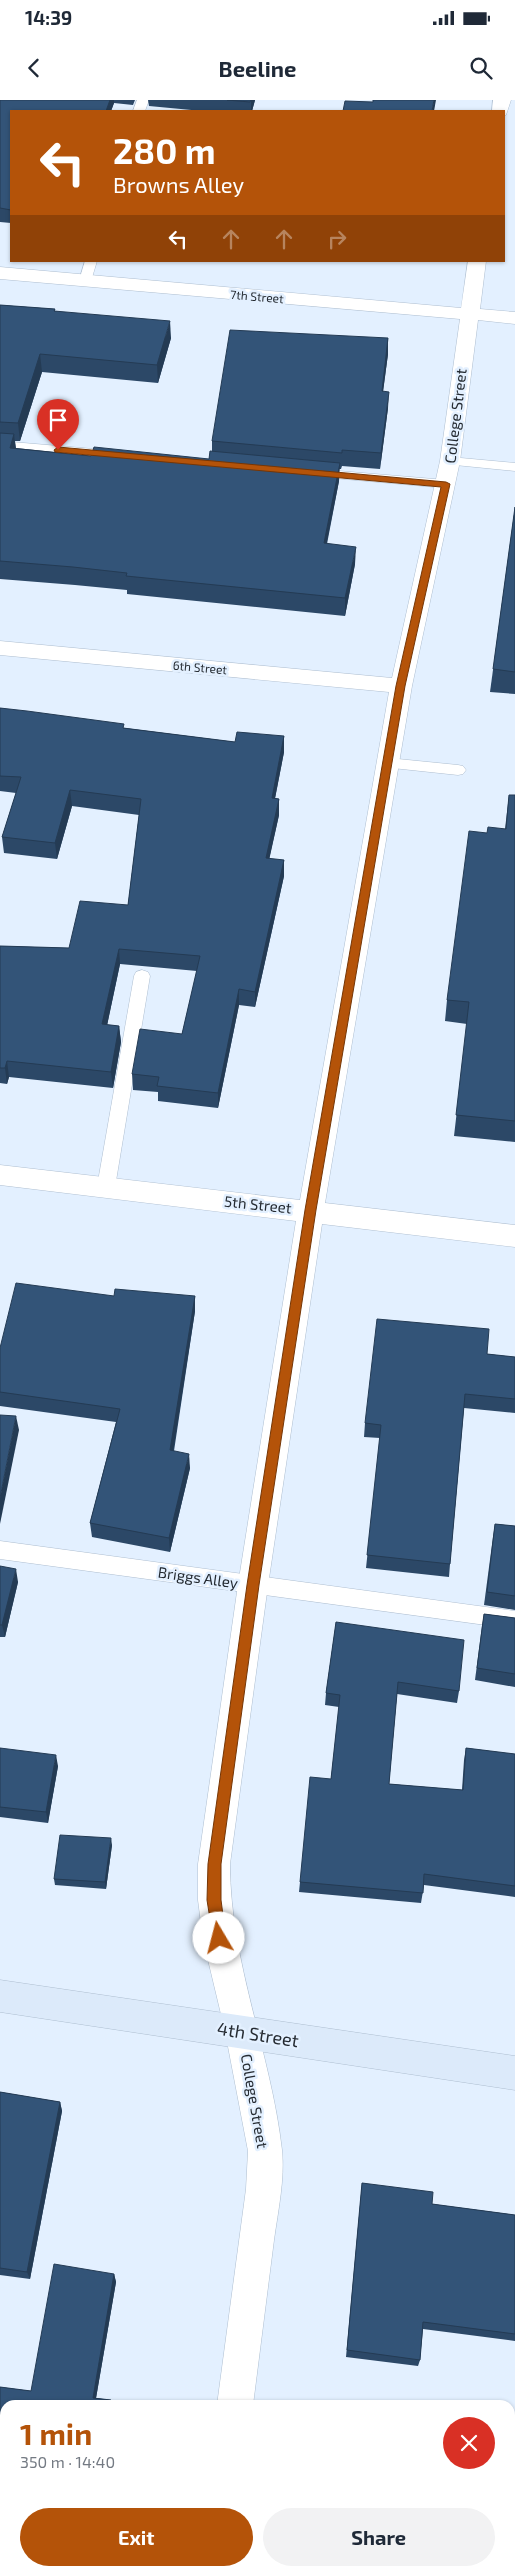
<!DOCTYPE html>
<html lang="en">
<head>
<meta charset="utf-8">
<style>
  :root { --surface:#fff; --page:#f2f2f3; --text:#1f2937; --muted:#747a83; --accent:#b45309 }
  body { margin:0; font-family:"Exo 2",sans-serif; background:var(--page); color:var(--text); height:100vh; display:flex; flex-direction:column; font-size:19px; white-space:nowrap }
  * { box-sizing:border-box; margin:0 }
  p { font-size:16px; color:var(--muted) }
  .icon { flex:none; width:28px; height:28px; fill:none; stroke:currentColor; stroke-width:2; stroke-linecap:round; stroke-linejoin:round }
  .map { position:relative; flex:1; overflow:hidden }
  .details { position:absolute; left:0px; top:2300px; width:515px; height:176px; display:flex; flex-direction:column; background:var(--surface); border-radius:15px 15px 0 0; box-shadow:0 1px 4px #0004 }
  .details>* { flex:none }
  .guide { position:absolute; left:10px; top:10px; width:495px; height:152px; border-radius:0px; box-shadow:0 1px 4px #0004; background:#b45309; color:#fff; overflow:hidden }
  .pin { position:absolute; display:grid; place-items:center; width:42px; height:42px; color:#fff; margin:-51px -21px; border-radius:50% 50% 50% 0; rotate:-45deg; box-shadow:0 0 5px #0007 }
  .pin .icon { rotate:45deg }
  .me { position:absolute; width:55px; margin:-28px; rotate:352deg; stroke-linejoin:round; filter:drop-shadow(0 0 4px #0008) }
  .turn { display:flex; align-items:center; gap:18px; height:105px; padding:0 20px; font-size:22px }
  .turn .icon { width:65px; height:65px; stroke-width:2.5 }
  .turn b { display:block; font-size:35px; line-height:42px }
  .lanes { display:flex; align-items:center; height:48px; padding:0 20px; background:#0003; justify-content:center; gap:25px; direction:ltr }
  .lanes .off { opacity:.35 }
  .round { display:grid; place-items:center; flex:none; width:52px; height:52px; border-radius:26px; background:var(--page) }
  .headline { display:flex; align-items:center; justify-content:space-between; height:85px; padding:0 20px }
  h1 { font-size:30px; font-weight:700; line-height:38px; color:var(--accent) }
  .primary-button { display:flex; gap:10px; margin-top:auto; padding:10px 20px }
  .primary-button a { flex:1; height:58px; border-radius:30px; background:var(--accent); color:#fff; font-size:20px; font-weight:700; line-height:58px; text-align:center }
  .primary-button a+a { background:var(--page); color:var(--text) }
  .status { display:flex; justify-content:space-between; align-items:center; height:35px; padding:0 25px; background:var(--surface); direction:ltr }
  .status svg { height:14px; fill:currentColor }
  header { display:flex; justify-content:space-between; align-items:center; height:65px; padding:0 20px; background:var(--surface); font-size:22px; font-weight:700 }
  .map>svg:first-child { display:block }
</style>
</head>
<body>
<div class="status"><b>14:39</b><svg viewBox="0 0 49 12"><path d="M0 12V9h3v3zM5 12V6h3v6zM10 12V3h3v9zM15 12V0h3v12zM26 1h20v11H26zM47 4h2v5h-2z"/></svg></div>
<header><svg class="icon" aria-label="back" viewBox="0 0 24 24"><path d="M15 5l-7 7 7 7"/></svg>Beeline<svg class="icon" aria-label="search" viewBox="0 0 24 24"><circle cx="10" cy="10" r="6"/><path d="M15 15l6 6"/></svg></header>
<div class="map">
<svg width="515" height="2476" viewBox="0 0 515 2476">
  <rect width="100%" height="100%" fill="#e3f0ff"/>
  <g fill="none" stroke-linecap="round" stroke-linejoin="round">
    <!-- service casing -->
    <g stroke="#aebed0" stroke-width="1">
      <g id="service">
        <polygon points="137,0 149,0 145,11 133,11"/>
        <polygon points="85,161 97,161 91,181 85,185 79,181"/>
        <polygon points="0,341 118,351 125,355 118,359 0,349"/>
        <polygon points="450,357 515,363 515,371 445,364 443,361"/>
        <polygon points="315,369 446,380 453,384 446,388 310,376 308,373"/>
        <polygon points="388,658 458,665 463,666 466,670 463,674 458,675 383,667 380,663 383,659"/>
        <polygon points="142,870 148,872 150,876 115,1087 112,1092 106,1094 100,1092 97,1087 134,876 136,872"/>
        <polygon points="0,1441 515,1511 515,1529 0,1459"/>
      </g>
    </g>
    <!-- minor casing -->
    <g stroke="#aebed0" stroke-width="1">
      <g id="minor">
        <polygon points="493,0 511,0 506,15 504,15 504,11 492,11"/>
        <path d="M468,161h18l-6,48 35,3v12l-37,-4 -18,141 -48,225 -87,517 190,22v22l-193,-23 -54,361 -38,279c0,98 41,189 52,286 3,29 -4,61 -8,90 -7,55 -14,110 -21,165h-36l29,-216 2,-38 -23,-120 -22,-92 -5,-39v-36l40,-279 58,-364 -296,-36v-20l300,35 89,-508 -389,-37v-14l392,37 48,-217 20,-142 -460,-40v-12l461,41z"/>
        <rect x="195" y="2471" width="38" height="5"/>
      </g>
    </g>
    <!-- secondary casing -->
    <g stroke="#aebed0" stroke-width="1">
      <polygon id="secondary" points="0,1880 515,1956 515,1990 0,1912"/>
    </g>
    <!-- service -->
    <use href="#service" fill="#fff" fill-rule="evenodd"/>
    <!-- minor -->
    <use href="#minor" fill="#fff" fill-rule="evenodd"/>
    <!-- secondary -->
    <use href="#secondary" fill="#dceafa" fill-rule="evenodd"/>
  </g>
  <!-- wall -->
  <g fill="#2c4867">
    <polygon points="0,0 135,0 133,5 114,3 111,11 11,11 11,123 0,122"/>
    <polygon points="148,0 255,0 252,11 202,11 149,6"/>
    <polygon points="0,205 55,209 55,211 171,238 158,283 42,272 20,341 15,341 16,348 91,356 209,359 212,352 212,341 388,238 388,254 383,291 388,308 380,369 342,366 341,369 339,369 339,381 327,444 355,464 345,516 127,494 127,490 75,485 0,479"/>
    <polygon points="515,407 515,594 490,592"/>
    <polygon points="0,608 125,628 235,642 284,636 284,652 275,698 279,699 279,715 269,759 284,760 284,776 255,907 239,905 218,1008 158,1001 158,992 133,990 132,974 182,934 197,871 120,864 107,925 119,926 121,942 113,988 9,977 7,984 0,983 0,846 69,848 128,805 139,715 72,706 57,759 4,753 2,737 16,693 0,691"/>
    <polygon points="509,695 515,695 515,1042 454,1036 467,924 445,921 447,900 487,733 505,729"/>
    <polygon points="114,1196 195,1196 195,1211 174,1351 190,1368 170,1452 92,1437 90,1423 116,1322 0,1306 0,1248"/>
    <polygon points="487,1254 515,1257 515,1313 464,1308 450,1464 449,1477 366,1468 380,1338 364,1337 365,1323"/>
    <polygon points="495,1424 515,1426 515,1510 484,1505 493,1437"/>
    <polygon points="0,1466 18,1482 5,1537 0,1537"/>
    <polygon points="484,1514 515,1518 515,1587 475,1580 482,1526"/>
    <polygon points="336,1522 459,1591 457,1603 397,1594 389,1684 462,1690 464,1660 466,1648 515,1654 515,1797 424,1785 421,1803 299,1792 300,1782 331,1679 339,1607 325,1605 326,1593"/>
    <polygon points="0,1648 58,1666 48,1723 0,1717"/>
    <polygon points="112,1745 106,1789 55,1785 54,1779"/>
    <polygon points="0,1992 60,2002 62,2011 30,2179 0,2175"/>
    <polygon points="362,2083 432,2104 515,2115 515,2241 423,2229 420,2260 418,2266 346,2257"/>
    <polygon points="114,2174 116,2182 96,2298 111,2300 113,2305 5,2305 5,2425 0,2424 0,2287 31,2291"/>
  </g>
  <!-- shaded-wall -->
  <g fill="#243b54">
    <polygon points="110,0 114,0 114,3 111,11 106,11"/>
    <polygon points="251,0 255,0 252,11 251,11"/>
    <polygon points="434,0 436,0 434,11 432,11"/>
    <polygon points="170,221 171,238 158,283 157,265"/>
    <polygon points="388,238 388,254 381,307 382,291"/>
    <polygon points="40,254 42,272 20,341 18,323"/>
    <polygon points="389,292 388,308 380,369 381,353"/>
    <polygon points="14,334 16,352 10,348"/>
    <polygon points="340,363 339,381 323,461 324,443"/>
    <polygon points="356,447 355,464 345,516 345,498"/>
    <polygon points="284,636 284,652 272,714 272,698"/>
    <polygon points="70,690 72,706 57,759 55,743"/>
    <polygon points="279,699 279,715 266,774 266,758"/>
    <polygon points="284,760 284,776 255,907 255,892"/>
    <polygon points="119,849 120,864 104,940 102,924"/>
    <polygon points="239,889 239,905 218,1008 218,993"/>
    <polygon points="119,926 121,942 113,988 111,972"/>
    <polygon points="7,961 9,977 7,984 5,968"/>
    <polygon points="195,1196 195,1211 171,1365 170,1350"/>
    <polygon points="16,1316 19,1330 0,1424 0,1398"/>
    <polygon points="189,1354 190,1368 170,1452 169,1438"/>
    <polygon points="16,1469 18,1482 5,1537 2,1525"/>
    <polygon points="56,1655 58,1666 48,1723 46,1712"/>
    <polygon points="111,1738 112,1745 106,1789 105,1782"/>
    <polygon points="60,2002 62,2011 30,2179 27,2172"/>
    <polygon points="114,2174 116,2182 95,2304 93,2298"/>
  </g>
  <!-- building -->
  <g fill="#335478" stroke="#243b54">
    <polygon points="0,0 110,0 106,11 11,11 11,110 0,108"/>
    <polygon points="227,0 251,0 250,2"/>
    <polygon points="373,0 434,0 432,11 343,11 345,1 373,2"/>
    <polygon points="0,205 55,209 54,211 170,221 157,265 40,254 18,323 0,322"/>
    <polygon points="230,230 388,238 382,291 389,292 381,353 342,350 342,353 212,341"/>
    <polygon points="0,333 14,334 10,348 91,356 94,347 209,359 210,351 340,363 324,443 356,447 345,498 126,476 127,473 73,467 0,461"/>
    <polygon points="515,407 515,572 493,569"/>
    <polygon points="0,608 27,611 124,624 123,628 235,642 237,632 284,636 272,698 279,699 266,758 284,760 255,892 239,889 218,993 157,986 159,977 132,974 140,929 182,934 200,856 119,849 102,924 119,926 111,972 7,961 5,968 0,968 0,846 69,848 80,801 128,805 141,699 70,690 55,743 2,737 21,677 0,676"/>
    <polygon points="509,695 515,695 515,1021 456,1015 469,902 447,900 469,731 487,733 488,727 506,729"/>
    <polygon points="16,1183 114,1196 115,1189 195,1196 170,1350 189,1354 169,1438 90,1423 120,1309 0,1292 0,1248"/>
    <polygon points="377,1219 489,1229 487,1254 515,1257 515,1299 465,1294 450,1464 367,1455 381,1325 365,1323"/>
    <polygon points="0,1315 16,1316 0,1398"/>
    <polygon points="495,1424 515,1426 515,1496 487,1492"/>
    <polygon points="0,1466 16,1469 2,1525 0,1525"/>
    <polygon points="484,1514 515,1518 515,1574 477,1568"/>
    <polygon points="336,1522 464,1540 459,1591 398,1582 389,1684 463,1690 466,1648 515,1654 515,1786 424,1774 423,1793 300,1782 310,1677 331,1679 340,1595 326,1593"/>
    <polygon points="0,1648 56,1655 46,1712 0,1707"/>
    <polygon points="60,1735 111,1738 105,1782 54,1779"/>
    <polygon points="0,1992 60,2002 27,2172 0,2168"/>
    <polygon points="362,2083 433,2092 432,2104 515,2115 515,2234 423,2222 420,2260 347,2250"/>
    <polygon points="54,2164 114,2174 93,2298 111,2300 110,2305 5,2305 5,2421 0,2420 0,2287 31,2291"/>
    <polygon points="510,2424 515,2424 515,2476 297,2476 298,2471 510,2471"/>
  </g>
  <!-- route -->
  <polygon fill="#b45309" stroke="#753606" points="58,347 446,382 450,384 405,586 316,1110 259,1485 221,1764 221,1800 226,1838 224,1843 219,1845 214,1843 213,1838 207,1800 208,1764 247,1485 305,1110 396,586 441,387 55,352 54,350"/>
  <g text-anchor="middle" dominant-baseline="central" stroke-width="5" stroke-linejoin="round" paint-order="stroke">
    <!-- far-street labels -->
    <g font-size="12" fill="#252b32" stroke="#e3f0ff">
      <text transform="translate(257 196) rotate(5)">7th Street</text>
      <text transform="translate(200 567) rotate(5)">6th Street</text>
    </g>
    <!-- street labels -->
    <g font-size="15" fill="#252b32" stroke="#e3f0ff">
      <text transform="translate(455 316) rotate(-83)">College Street</text>
      <text transform="translate(258 1104) rotate(6)">5th Street</text>
      <text transform="translate(198 1477) rotate(8)">Briggs Alley</text>
      <text transform="translate(255 2001) rotate(80)">College Street</text>
    </g>
    <!-- near-street labels -->
    <g font-size="18" fill="#252b32" stroke="#e3f0ff">
      <text transform="translate(258 1934) rotate(9)">4th Street</text>
    </g>
  </g>
</svg>
<div class="pin" style="left:58px;top:350px;background:#d93025"><svg class="icon" aria-label="arrive" viewBox="0 0 24 24"><path d="M6 21V4h12l-3 4 3 4H6"/></svg></div>
<svg class="me" style="left:219px;top:1838px" viewBox="-20 -20 40 40"><circle r="19" fill="#fff"/><path d="M0-13L10 11 0 6-10 11z" fill="#b45309"/></svg>
<div class="guide">
<div class="turn"><svg class="icon" aria-label="left" viewBox="0 0 24 24"><path d="M17 20v-9H6M10 6l-5 5 5 5"/></svg><div><b>280 m</b>Browns Alley</div></div>
<div class="lanes"><svg class="icon" aria-label="left" viewBox="0 0 24 24"><path d="M17 20v-9H6M10 6l-5 5 5 5"/></svg><svg class="icon off" aria-label="ahead" viewBox="0 0 24 24"><path d="M12 20V5M6 11l6-6 6 6"/></svg><svg class="icon off" aria-label="ahead" viewBox="0 0 24 24"><path d="M12 20V5M6 11l6-6 6 6"/></svg><svg class="icon off" aria-label="right" viewBox="0 0 24 24"><path d="M7 20v-9h11M14 6l5 5-5 5"/></svg></div>
</div>
<section class="details">
<div class="headline"><div><h1>1 min</h1><p>350 m · 14:40</p></div><a class="round" style="background:#d93025;color:#fff"><svg class="icon" aria-label="close" viewBox="0 0 24 24"><path d="M6 6l12 12M18 6L6 18"/></svg></a></div>
<div class="primary-button"><a>Exit</a><a>Share</a></div>
</section>
</div>
</body>
</html>
